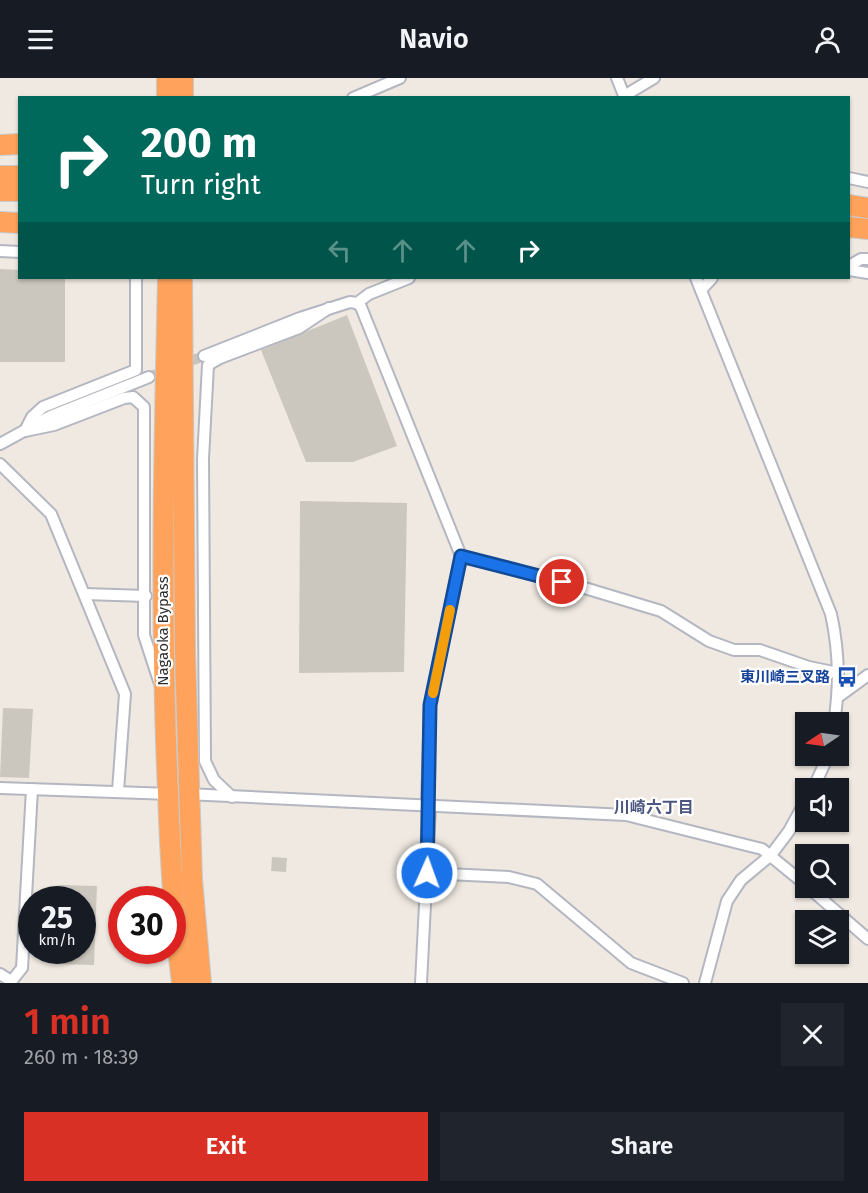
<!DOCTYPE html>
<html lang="en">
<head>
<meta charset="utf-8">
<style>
  :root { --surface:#171b24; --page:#20242c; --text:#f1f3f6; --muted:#9ea1a6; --accent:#d93025 }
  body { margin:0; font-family:"Fira Sans","Noto Sans JP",sans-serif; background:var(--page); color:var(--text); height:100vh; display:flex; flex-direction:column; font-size:22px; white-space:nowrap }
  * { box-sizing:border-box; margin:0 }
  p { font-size:20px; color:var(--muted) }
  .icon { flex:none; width:33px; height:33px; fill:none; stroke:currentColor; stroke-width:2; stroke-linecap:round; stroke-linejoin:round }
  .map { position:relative; height:905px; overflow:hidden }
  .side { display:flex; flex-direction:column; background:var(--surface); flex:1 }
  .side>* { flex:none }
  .guide { position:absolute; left:18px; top:18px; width:832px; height:183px; border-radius:0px; box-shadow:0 2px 4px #0004; background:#00695c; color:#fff; overflow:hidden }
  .needle { width:39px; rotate:257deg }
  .buttons { position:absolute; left:795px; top:634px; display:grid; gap:12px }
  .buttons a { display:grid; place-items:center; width:54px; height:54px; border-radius:0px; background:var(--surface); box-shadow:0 2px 4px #0004; font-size:30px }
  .speed { position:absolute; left:18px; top:808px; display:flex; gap:12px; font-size:30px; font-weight:700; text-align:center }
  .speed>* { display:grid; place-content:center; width:78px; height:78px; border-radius:50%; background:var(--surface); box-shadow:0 2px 4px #0004; line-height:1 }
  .speed small { font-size:15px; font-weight:400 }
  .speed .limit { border:9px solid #d22; background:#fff; color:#111 }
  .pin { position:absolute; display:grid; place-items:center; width:51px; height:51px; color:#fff; margin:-26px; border:3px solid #fff; border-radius:50%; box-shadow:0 2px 6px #0007 }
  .me { position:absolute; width:66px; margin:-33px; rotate:2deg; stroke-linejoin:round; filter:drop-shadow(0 0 4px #0008) }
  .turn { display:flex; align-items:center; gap:21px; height:126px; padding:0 24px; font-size:27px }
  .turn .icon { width:78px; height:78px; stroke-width:2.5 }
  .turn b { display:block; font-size:42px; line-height:51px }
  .lanes { display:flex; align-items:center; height:57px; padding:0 24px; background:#0003; justify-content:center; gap:30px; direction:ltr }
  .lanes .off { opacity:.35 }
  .round { display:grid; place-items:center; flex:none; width:63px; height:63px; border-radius:0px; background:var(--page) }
  .summary { display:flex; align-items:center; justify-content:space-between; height:102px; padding:0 24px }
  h1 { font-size:36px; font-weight:600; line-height:45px; color:var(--accent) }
  .cta { display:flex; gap:12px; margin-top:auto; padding:12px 24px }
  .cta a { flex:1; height:69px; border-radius:0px; background:var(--accent); color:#fff; font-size:24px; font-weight:600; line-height:69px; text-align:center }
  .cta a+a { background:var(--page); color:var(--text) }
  header { display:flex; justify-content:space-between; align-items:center; height:78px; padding:0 24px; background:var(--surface); font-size:27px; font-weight:600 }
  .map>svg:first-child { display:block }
</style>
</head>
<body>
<header><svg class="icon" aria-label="menu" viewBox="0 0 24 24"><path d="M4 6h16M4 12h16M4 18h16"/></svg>Navio<svg class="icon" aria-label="person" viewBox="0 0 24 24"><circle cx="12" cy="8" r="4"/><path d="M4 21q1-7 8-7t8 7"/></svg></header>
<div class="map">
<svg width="868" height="905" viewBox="0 0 868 905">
  <rect width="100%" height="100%" fill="#efe9e1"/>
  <!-- building -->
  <g fill="#cbc7bf">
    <polygon points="0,191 20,192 20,200 65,200 65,284 0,284"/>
    <polygon points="347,237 397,368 353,384 306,384 261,272"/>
    <polygon points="300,423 407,425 404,594 299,595"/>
    <polygon points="3,630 33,631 29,700 0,699"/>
    <polygon points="272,779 287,780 286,794 271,793"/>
    <polygon points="58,807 97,808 94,887 55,886 56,873 82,873 82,822 58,822"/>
  </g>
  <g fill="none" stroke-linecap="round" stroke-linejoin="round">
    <!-- street-tunnel -->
    <polyline stroke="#c8c4bd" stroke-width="10" stroke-dasharray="10 5" stroke-linecap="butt" points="149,299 204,278"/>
    <!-- street casing -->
    <g stroke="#b4b7c1" stroke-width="14">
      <g id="street">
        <polyline points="617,0 625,20"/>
        <polyline points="624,18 654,0"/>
        <polyline points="353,20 400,0"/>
        <polyline points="849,100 868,104"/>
        <polyline points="0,173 20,174"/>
        <polyline points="849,188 861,181 868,181"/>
        <polyline points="849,192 868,195"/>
        <path d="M696,200l135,336c8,36 9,72 3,109"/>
        <polyline points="701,212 712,200"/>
        <polyline points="357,225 361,229 461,478 430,627 427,722 430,728 421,905"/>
        <polyline points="204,278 300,240 350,224 357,225 369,216 409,200"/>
        <polyline points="25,353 54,347 124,320 133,319 144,329 144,557 159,603"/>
        <polyline points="25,353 32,339 43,329 136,292 136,200"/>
        <polyline points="0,366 51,338 149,299"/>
        <polyline points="0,386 51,436 125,616 118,713"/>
        <polyline points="461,478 578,508 661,533 709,563 734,572 760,572 809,589 838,595"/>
        <polyline points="85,516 146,518"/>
        <polyline points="838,619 868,597"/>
        <polyline points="0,710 171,716"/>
        <polyline points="813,711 828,678"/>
        <polyline points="186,716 626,737 762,771 806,807"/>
        <polyline points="232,719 214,702 205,683 203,381 208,287 220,280 299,250 329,230"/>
        <polyline points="427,795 509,799 537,806 631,885 683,905"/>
        <polyline points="809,810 868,861"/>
        <polyline points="0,896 11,903"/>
        <polyline points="10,905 22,890 32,711"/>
        <polyline points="705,905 727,823 741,802 771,777 789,753 806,722"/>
      </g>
    </g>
    <!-- highway casing -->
    <g stroke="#c9c9c9" stroke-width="22">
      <g id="highway">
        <polyline points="183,0 183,20"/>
        <polyline points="167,20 167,0"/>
        <polyline points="0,67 20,66"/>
        <polyline points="0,98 20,98"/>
        <polyline points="0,113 20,113"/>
        <polyline points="849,127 868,130"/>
        <polyline points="0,144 20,145"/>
        <polyline points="849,149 868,151"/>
        <path d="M168,200c-4,171 -8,343 0,514 2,64 6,128 14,191"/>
        <polyline points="182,200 185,574 192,801 201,905"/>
      </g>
    </g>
    <!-- street -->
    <use href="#street" stroke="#fff" stroke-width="10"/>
    <!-- highway -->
    <use href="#highway" stroke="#ffa35c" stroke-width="20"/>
  </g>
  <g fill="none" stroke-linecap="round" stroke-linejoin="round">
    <!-- route casing -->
    <g stroke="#114b97" stroke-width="15">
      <polyline id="route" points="427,795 430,627 461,478 562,504"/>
    </g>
    <!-- route -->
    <use href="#route" stroke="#1a73e8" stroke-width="10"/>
    <!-- slow -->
    <polyline stroke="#f59e0b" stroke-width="10" points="433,615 450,532"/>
  </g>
  <!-- icons -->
  <defs>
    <g id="bus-bare" transform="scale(1.62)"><path d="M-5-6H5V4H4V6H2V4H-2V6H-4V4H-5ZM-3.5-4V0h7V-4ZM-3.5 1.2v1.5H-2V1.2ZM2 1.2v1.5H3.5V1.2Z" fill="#1a4fb4" stroke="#fff" stroke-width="2.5" paint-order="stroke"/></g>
  </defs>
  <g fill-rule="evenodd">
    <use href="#bus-bare" x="847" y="599"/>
  </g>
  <g text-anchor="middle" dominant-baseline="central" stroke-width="4.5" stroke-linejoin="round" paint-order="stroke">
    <!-- street labels -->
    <g font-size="15" fill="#2e2e2e" stroke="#fff">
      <text transform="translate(163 553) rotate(-90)">Nagaoka Bypass</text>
    </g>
    <!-- transit labels -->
    <g font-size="15" font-weight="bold" fill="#164399" stroke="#fff" text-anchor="end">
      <text x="830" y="599">東川崎三叉路</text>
    </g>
    <!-- neighbourhood labels -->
    <g font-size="16" font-weight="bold" fill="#4d5680" stroke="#fff">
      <text x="654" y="729">川崎六丁目</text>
    </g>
  </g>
</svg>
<div class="buttons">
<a><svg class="needle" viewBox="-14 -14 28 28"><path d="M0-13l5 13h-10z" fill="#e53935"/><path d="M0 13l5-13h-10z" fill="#9ea1a6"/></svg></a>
<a><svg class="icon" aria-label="sound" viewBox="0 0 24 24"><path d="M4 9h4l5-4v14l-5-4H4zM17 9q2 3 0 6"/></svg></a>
<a><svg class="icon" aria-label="search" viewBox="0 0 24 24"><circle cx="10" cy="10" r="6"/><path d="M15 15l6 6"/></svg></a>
<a><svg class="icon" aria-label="layers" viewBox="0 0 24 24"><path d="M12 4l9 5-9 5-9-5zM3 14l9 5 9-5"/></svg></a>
</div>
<div class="speed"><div>25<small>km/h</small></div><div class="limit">30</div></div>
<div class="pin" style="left:562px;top:504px;background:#d93025"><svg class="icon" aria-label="arrive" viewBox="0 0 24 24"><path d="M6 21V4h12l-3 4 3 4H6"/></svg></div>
<svg class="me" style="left:427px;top:795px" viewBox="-20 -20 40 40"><circle r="17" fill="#1a73e8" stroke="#fff" stroke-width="3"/><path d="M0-11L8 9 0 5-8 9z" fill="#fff"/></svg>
<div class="guide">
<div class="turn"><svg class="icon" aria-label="right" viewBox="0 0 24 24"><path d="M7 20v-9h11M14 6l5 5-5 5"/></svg><div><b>200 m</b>Turn right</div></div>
<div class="lanes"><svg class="icon off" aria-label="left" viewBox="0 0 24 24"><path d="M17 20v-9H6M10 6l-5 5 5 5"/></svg><svg class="icon off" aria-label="ahead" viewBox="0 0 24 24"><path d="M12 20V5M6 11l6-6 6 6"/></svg><svg class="icon off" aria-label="ahead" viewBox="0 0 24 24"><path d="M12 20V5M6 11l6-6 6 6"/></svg><svg class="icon" aria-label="right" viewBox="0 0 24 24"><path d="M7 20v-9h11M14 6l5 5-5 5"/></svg></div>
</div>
</div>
<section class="side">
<div class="summary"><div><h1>1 min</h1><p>260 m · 18:39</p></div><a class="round"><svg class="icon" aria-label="close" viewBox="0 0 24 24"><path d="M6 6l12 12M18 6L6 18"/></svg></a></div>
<div class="cta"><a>Exit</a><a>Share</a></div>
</section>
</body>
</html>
